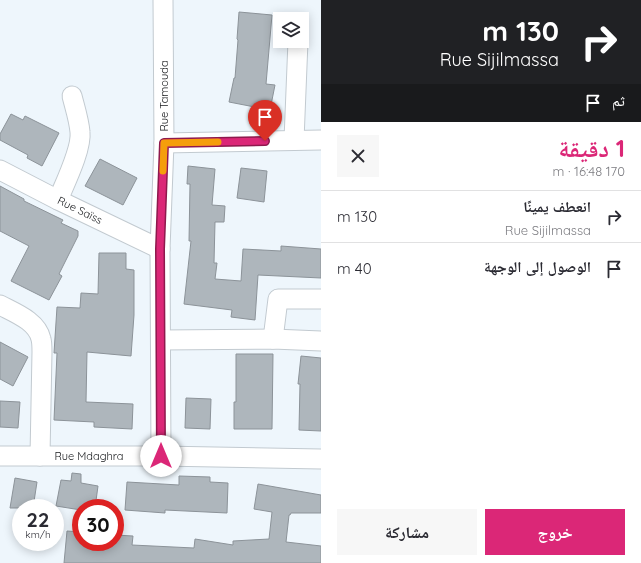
<!DOCTYPE html>
<html lang="ar">
<head>
<meta charset="utf-8">
<style>
  :root { --surface:#fff; --page:#f7f7f7; --text:#2b2b33; --muted:#7c7c81; --line:#e1e1e2; --accent:#db2777 }
  body { margin:0; font-family:Quicksand,"Noto Naskh Arabic",sans-serif; background:var(--page); color:var(--text); direction:rtl; height:100vh; display:flex; flex-direction:column; font-size:15px; white-space:nowrap }
  * { box-sizing:border-box; margin:0 }
  p { font-size:13px; color:var(--muted) }
  .icon { flex:none; width:22px; height:22px; fill:none; stroke:currentColor; stroke-width:2; stroke-linecap:round; stroke-linejoin:round }
  .map { position:relative; flex:1; overflow:hidden; direction:ltr }
  .details { display:flex; flex-direction:column; background:var(--surface); width:320px }
  .details>* { flex:none }
  .hud { background:#202124; color:#fff; overflow:hidden }
  .controls { position:absolute; left:273px; top:12px; display:grid; gap:8px }
  .controls a { display:grid; place-items:center; width:36px; height:36px; border-radius:0px; background:var(--surface); box-shadow:0 2px 10px #0003; font-size:20px }
  .speed { position:absolute; left:12px; top:499px; display:flex; gap:8px; font-size:20px; font-weight:700; text-align:center }
  .speed>* { display:grid; place-content:center; width:52px; height:52px; border-radius:50%; background:var(--surface); box-shadow:0 2px 10px #0003; line-height:1 }
  .speed small { font-size:10px; font-weight:400 }
  .speed .limit { border:6px solid #d22; background:#fff; color:#111 }
  .pin { position:absolute; display:grid; place-items:center; width:34px; height:34px; color:#fff; margin:-41px -17px; border-radius:50% 50% 50% 0; rotate:-45deg; box-shadow:0 0 4px #0007 }
  .pin .icon { rotate:45deg }
  .me { position:absolute; width:44px; margin:-22px; rotate:0deg; stroke-linejoin:round; filter:drop-shadow(0 0 3px #0008) }
  .turn { display:flex; align-items:center; gap:14px; height:84px; padding:0 16px; font-size:18px }
  .turn .icon { width:52px; height:52px; stroke-width:2.5 }
  .turn b { display:block; font-size:28px; line-height:34px }
  .then { display:flex; align-items:center; height:38px; padding:0 16px; background:#0003; gap:8px; font-size:15px }
  .round { display:grid; place-items:center; flex:none; width:42px; height:42px; border-radius:0px; background:var(--page) }
  .overview { display:flex; align-items:center; justify-content:space-between; height:68px; padding:0 16px }
  h1 { font-size:24px; font-weight:700; line-height:30px; color:var(--accent) }
  .action { display:flex; gap:8px; margin-top:auto; padding:8px 16px }
  .action a { flex:1; height:46px; border-radius:0px; background:var(--accent); color:#fff; font-size:16px; font-weight:700; line-height:46px; text-align:center }
  .action a+a { background:var(--page); color:var(--text) }
  ul { padding:0; list-style:none }
  li { display:flex; align-items:center; gap:12px; height:52px; padding:0 16px; border-top:1px solid var(--line) }
  li div { flex:1 }
  li b { display:block; font-size:15px }
  li em { font-style:normal }
  main { display:flex; flex:1; min-height:0 }
  .map>svg:first-child { display:block }
</style>
</head>
<body>
<main>
<section class="details">
<div class="hud">
<div class="turn"><svg class="icon" aria-label="right" viewBox="0 0 24 24"><path d="M7 20v-9h11M14 6l5 5-5 5"/></svg><div><b>130 m</b>Rue Sijilmassa</div></div>
<div class="then">ثم<svg class="icon" aria-label="arrive" viewBox="0 0 24 24"><path d="M6 21V4h12l-3 4 3 4H6"/></svg></div>
</div>
<div class="overview"><div><h1>1 دقيقة</h1><p>170 m · 16:48</p></div><a class="round"><svg class="icon" aria-label="close" viewBox="0 0 24 24"><path d="M6 6l12 12M18 6L6 18"/></svg></a></div>
<ul>
<li><svg class="icon" aria-label="right" viewBox="0 0 24 24"><path d="M7 20v-9h11M14 6l5 5-5 5"/></svg><div><b>انعطف يمينًا</b><p>Rue Sijilmassa</p></div><em>130 m</em></li>
<li><svg class="icon" aria-label="arrive" viewBox="0 0 24 24"><path d="M6 21V4h12l-3 4 3 4H6"/></svg><div><b>الوصول إلى الوجهة</b></div><em>40 m</em></li>
</ul>
<div class="action"><a>خروج</a><a>مشاركة</a></div>
</section>
<div class="map">
<svg width="321" height="563" viewBox="0 0 321 563">
  <rect width="100%" height="100%" fill="#eef6fc"/>
  <!-- building -->
  <g fill="#aeb6bc" stroke="#8c9399">
    <polygon points="239,12 272,15 266,84 275,85 270,110 229,102 234,78 235,78 238,40 237,39"/>
    <polygon points="11,114 23,120 25,116 59,133 42,166 27,158 28,155 0,140 0,134"/>
    <polygon points="100,159 137,178 123,205 85,186"/>
    <polygon points="188,166 215,169 212,205 225,206 224,222 215,222 214,263 217,263 215,279 241,281 243,249 281,251 281,246 321,249 321,278 258,275 255,320 231,317 232,310 184,304 191,241 189,241 190,184 187,184"/>
    <polygon points="241,168 267,171 264,202 237,198"/>
    <polygon points="0,186 24,199 24,201 63,220 61,223 78,231 78,236 59,274 62,276 49,300 11,281 29,246 0,231"/>
    <polygon points="99,253 126,253 126,269 134,270 134,315 131,356 87,352 86,402 133,404 132,429 94,427 94,422 54,420 57,353 54,353 57,307 80,308 81,293 98,294"/>
    <polygon points="0,342 28,357 13,386 0,379"/>
    <polygon points="236,354 273,354 272,429 234,429 234,402 236,402"/>
    <polygon points="301,356 321,358 321,431 299,430 300,384 298,384"/>
    <polygon points="186,398 211,399 210,429 185,428"/>
    <polygon points="0,401 20,402 18,428 0,427"/>
    <polygon points="72,473 81,474 81,483 98,486 95,508 81,508 81,510 56,506 61,480 71,481"/>
    <polygon points="179,476 210,477 210,482 228,483 227,513 165,510 165,513 125,510 127,482 179,485"/>
    <polygon points="15,478 37,482 33,508 10,508"/>
    <polygon points="258,484 321,495 321,513 291,513 290,515 289,515 286,542 321,546 321,563 64,563 67,531 81,532 81,542 115,542 115,535 133,536 132,545 194,548 195,539 233,545 233,541 269,539 272,512 254,509"/>
  </g>
  <g fill="none" stroke-linecap="round" stroke-linejoin="round">
    <!-- minor casing -->
    <g stroke="#c2cad0" stroke-width="21">
      <g id="minor">
        <polyline points="294,140 298,41"/>
        <polyline points="164,143 321,140"/>
        <polyline points="0,170 58,200 160,249"/>
        <path d="M58,200c7,-17 24,-51 22,-68 -1,-12 -5,-24 -8,-36"/>
        <path d="M0,305c15,8 37,16 41,34 1,4 1,9 1,13l-2,104"/>
        <polyline points="273,339 278,299 321,299"/>
        <polyline points="161,340 273,339 321,341"/>
        <polyline points="0,456 161,456 321,459"/>
        <polyline points="161,456 160,249 164,143 163,0"/>
      </g>
    </g>
    <!-- minor -->
    <use href="#minor" stroke="#fff" stroke-width="19"/>
  </g>
  <g fill="none" stroke-linecap="round" stroke-linejoin="round">
    <!-- route casing -->
    <g stroke="#8e194d" stroke-width="10">
      <polyline id="route" points="161,456 160,249 164,143 265,141"/>
    </g>
    <!-- route -->
    <use href="#route" stroke="#db2777" stroke-width="7"/>
    <!-- slow -->
    <polyline stroke="#f59e0b" stroke-width="7" points="163,171 164,143 218,142"/>
  </g>
  <g text-anchor="middle" dominant-baseline="central" stroke-width="3" stroke-linejoin="round" paint-order="stroke">
    <!-- street labels -->
    <g font-size="11" fill="#16181b" stroke="#fff">
      <text transform="translate(164 96) rotate(-90)">Rue Tamouda</text>
      <text transform="translate(80 210) rotate(26)">Rue Saïss</text>
      <text x="89" y="456">Rue Mdaghra</text>
    </g>
  </g>
</svg>
<div class="controls">
<a><svg class="icon" aria-label="layers" viewBox="0 0 24 24"><path d="M12 4l9 5-9 5-9-5zM3 14l9 5 9-5"/></svg></a>
</div>
<div class="speed"><div>22<small>km/h</small></div><div class="limit">30</div></div>
<div class="pin" style="left:265px;top:141px;background:#d93025"><svg class="icon" aria-label="arrive" viewBox="0 0 24 24"><path d="M6 21V4h12l-3 4 3 4H6"/></svg></div>
<svg class="me" style="left:161px;top:456px" viewBox="-20 -20 40 40"><circle r="19" fill="#fff"/><path d="M0-13L10 11 0 6-10 11z" fill="#db2777"/></svg>
</div>
</main>
</body>
</html>
